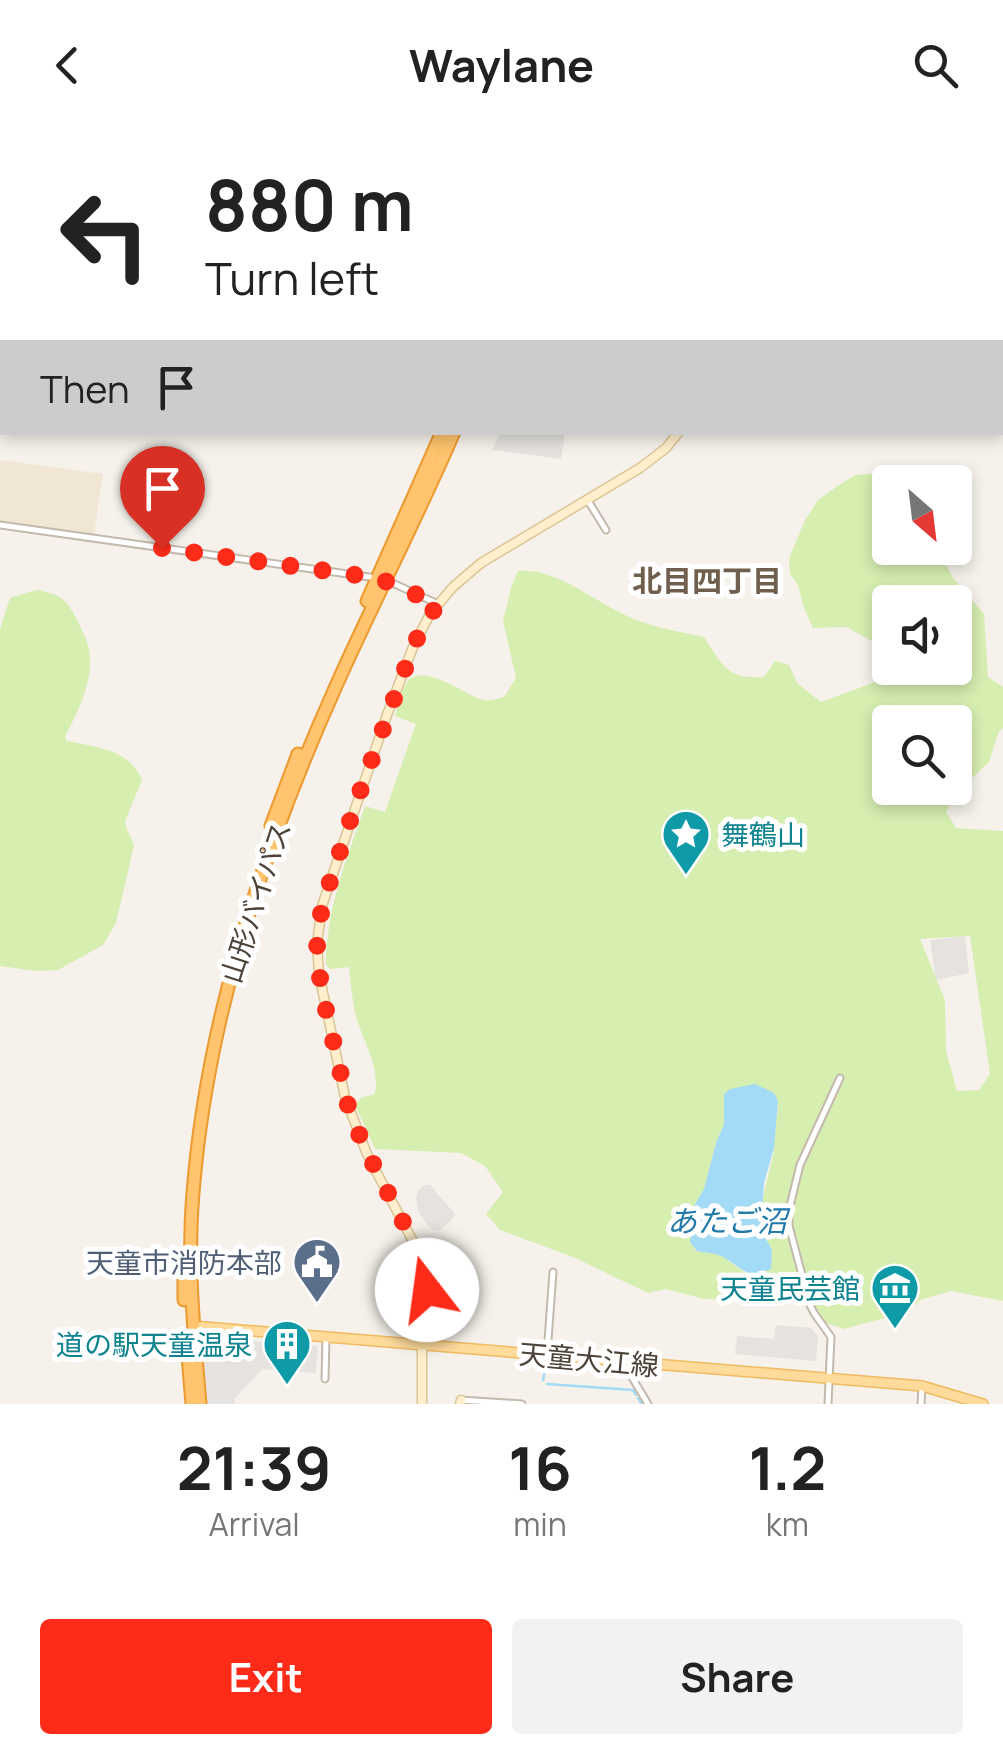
<!DOCTYPE html>
<html lang="en">
<head>
<meta charset="utf-8">
<style>
  :root { --surface:#fff; --page:#f2f2f2; --text:#222; --muted:#767676; --accent:#ff2b19 }
  body { margin:0; font-family:Manrope,"Noto Sans JP",sans-serif; background:var(--page); color:var(--text); height:100vh; display:flex; flex-direction:column; font-size:38px; white-space:nowrap }
  * { box-sizing:border-box; margin:0 }
  p { font-size:32px; color:var(--muted) }
  .icon { flex:none; width:55px; height:55px; fill:none; stroke:currentColor; stroke-width:2; stroke-linecap:round; stroke-linejoin:round }
  .map { position:relative; height:1274px; overflow:hidden }
  .sheet { display:flex; flex-direction:column; background:var(--surface); flex:1 }
  .sheet>* { flex:none }
  .guide { position:absolute; left:0px; top:0px; width:1005px; height:305px; box-shadow:0 5px 15px #0003; background:#fff; color:var(--text); overflow:hidden }
  .needle { width:65px; rotate:152deg }
  .controls { position:absolute; left:872px; top:335px; display:grid; gap:20px }
  .controls a { display:grid; place-items:center; width:100px; height:100px; border-radius:10px; background:var(--surface); box-shadow:0 5px 15px #0003; font-size:50px }
  .pin { position:absolute; display:grid; place-items:center; width:85px; height:85px; color:#fff; margin:-102px -42px; border-radius:50% 50% 50% 0; rotate:-45deg; box-shadow:0 0 10px #0007 }
  .pin .icon { rotate:45deg }
  .me { position:absolute; width:110px; margin:-55px; rotate:345deg; stroke-linejoin:round; filter:drop-shadow(0 0 8px #0008) }
  .turn { display:flex; align-items:center; gap:35px; height:210px; padding:0 40px; font-size:45px }
  .turn .icon { width:130px; height:130px; stroke-width:2.5 }
  .turn b { display:block; font-size:70px; line-height:85px }
  .then { display:flex; align-items:center; height:95px; padding:0 40px; background:#0003; gap:20px; font-size:38px }
  .eta { display:flex; justify-content:space-evenly; align-items:center; height:170px; text-align:center }
  .eta b { font-size:60px; font-weight:700; line-height:70px }
  .cta { display:flex; gap:20px; margin-top:auto; padding:20px 40px }
  .cta a { flex:1; height:115px; border-radius:10px; background:var(--accent); color:#fff; font-size:40px; font-weight:700; line-height:115px; text-align:center }
  .cta a+a { background:var(--page); color:var(--text) }
  header { display:flex; justify-content:space-between; align-items:center; height:130px; padding:0 40px; background:var(--surface); font-size:45px; font-weight:700 }
  .map>svg:first-child { display:block }
</style>
</head>
<body>
<header><svg class="icon" aria-label="back" viewBox="0 0 24 24"><path d="M15 5l-7 7 7 7"/></svg>Waylane<svg class="icon" aria-label="search" viewBox="0 0 24 24"><circle cx="10" cy="10" r="6"/><path d="M15 15l6 6"/></svg></header>
<div class="map">
<svg width="1003" height="1274" viewBox="0 0 1003 1274">
  <rect width="100%" height="100%" fill="#f6f2eb"/>
  <!-- education -->
  <polygon fill="#f1e6d3" points="0,330 103,344 94,405 0,393"/>
  <!-- green -->
  <g fill="#d6eeb0" fill-rule="evenodd">
    <path d="M881,343c19,12 31,-1 50,9h-41v66h48l15,30 31,36 4,63 15,10v41l-4,3 -10,31 -34,32 -9,18 10,16 47,3v470l-52,-10 -31,9 -13,12 -63,17 -21,-7 -12,-14 -29,-14 -28,6 -50,-1 -38,-10 -18,4 -75,-36 -73,-27 -14,-16 17,-22 -18,-26 -24,-13 -86,-4 -20,-44 6,-7 14,-4c5,-29 -12,-52 -19,-78 -4,-16 -5,-33 -7,-49l-18,2 -5,-4c0,-56 21,-107 39,-159l20,6 31,-88 -21,-8c3,-10 7,-32 16,-38 18,-11 54,16 69,21 8,3 16,0 24,-2l12,-19 -13,-57 8,-33 7,-17c37,-5 82,35 116,48 23,9 46,13 70,18 20,30 22,42 60,40l11,-16 14,4 8,18 24,19 65,-24 1,-29 -41,-22 -33,1 -10,-23 -5,-20 -8,-11 -1,-15 15,-37 14,-22 18,-13 19,-12zM890,472h65v66h-65zM890,592h65v66h-65zM970,806l20,138 -11,16 -22,1 -11,-40 -1,-51 -25,-61zM774,963c7,14 2,24 0,39 -1,5 1,11 0,16 -5,38 -24,64 -2,102l-14,25 -14,-3 -53,-39 3,-27 10,-17 12,-46 8,-19v-30z"/>
    <path d="M37,460c25,4 31,11 41,32 3,7 8,15 10,23 8,32 -9,64 -23,92l2,4c30,6 63,9 75,39l-17,41 1,6 8,18 -18,78 -13,22 -45,25 -22,1 -36,-5v-337l10,-31z"/>
  </g>
  <!-- parking -->
  <g fill="#e5e2df">
    <polygon points="500,302 565,303 561,329 492,320"/>
    <polygon points="965,806 969,843 936,850 930,810"/>
    <polygon points="425,1055 430,1055 455,1084 450,1092 440,1100 433,1100 429,1097 418,1081 416,1067 419,1059"/>
    <polygon points="776,1195 811,1198 818,1207 816,1231 735,1224 737,1206 774,1209"/>
    <polygon points="210,1208 318,1216 316,1243 262,1239 235,1268 235,1274 207,1274 201,1215"/>
  </g>
  <!-- water -->
  <path fill="#a3dbf7" d="M755,954l19,9 4,8 -4,47 -10,35 -2,30 2,22 8,15 -1,19c-25,11 -28,-1 -48,-12 -7,-4 -17,-4 -26,-6l-7,-9 4,-36 10,-17 12,-46 8,-19v-30l6,-5z"/>
  <g fill="none" stroke-linecap="round" stroke-linejoin="round">
    <!-- stream -->
    <g stroke="#a3dbf7" stroke-width="2.5">
      <polyline points="544,1243 544,1234"/>
      <polyline points="543,1250 544,1245"/>
      <polyline points="547,1254 633,1260 636,1265"/>
      <polyline points="638,1268 642,1274"/>
    </g>
    <!-- street casing -->
    <g stroke="#c3b9ac" stroke-width="9">
      <g id="street">
        <polyline points="587,369 606,400"/>
        <polyline points="0,395 376,448"/>
        <polyline points="386,450 438,474"/>
        <polyline points="547,1224 553,1142"/>
        <polyline points="624,1234 648,1274"/>
        <polyline points="325,1249 326,1208"/>
        <polyline points="461,1270 522,1274"/>
        <polyline points="828,1274 831,1207 814,1183 803,1161 802,1145 789,1096 789,1080 800,1035 840,948"/>
        <polyline points="921,1274 922,1256"/>
      </g>
    </g>
    <!-- secondary casing -->
    <g stroke="#dac496" stroke-width="11">
      <g id="secondary">
        <polyline points="735,2 736,0"/>
        <polyline points="993,2 999,0"/>
        <polyline points="0,70 2,70"/>
        <polyline points="1002,274 1003,274"/>
        <polyline points="422,1274 422,1215 427,1160 425,1145 418,1121 367,1024 345,967 319,844 317,814 322,776 387,585 413,517 430,484 453,457 481,433 640,338 666,318 679,302"/>
        <polyline points="460,1274 461,1270"/>
      </g>
    </g>
    <!-- primary casing -->
    <g stroke="#efba60" stroke-width="12">
      <polyline id="primary" points="193,1196 922,1256 983,1274"/>
    </g>
    <!-- highway casing -->
    <g stroke="#ec992f" stroke-width="15">
      <g id="highway">
        <polyline points="546,2 547,0"/>
        <polyline points="556,2 556,0"/>
        <polyline points="367,471 442,302"/>
        <polyline points="271,696 298,624"/>
        <polyline points="184,1129 184,1170"/>
        <polyline points="187,1213 192,1274"/>
        <path d="M200,1274c-6,-70 -13,-141 -7,-211 14,-177 71,-346 143,-507 38,-85 81,-168 118,-254"/>
      </g>
    </g>
    <!-- street -->
    <use href="#street" stroke="#fff" stroke-width="5"/>
    <!-- secondary -->
    <use href="#secondary" stroke="#ffefcc" stroke-width="8"/>
    <!-- primary -->
    <use href="#primary" stroke="#ffdb9b" stroke-width="9"/>
    <!-- highway -->
    <use href="#highway" stroke="#ffc46d" stroke-width="11"/>
  </g>
  <g fill="none" stroke-linecap="round" stroke-linejoin="round">
    <!-- route -->
    <polyline stroke="#ff2b19" stroke-width="18" stroke-dasharray="0 32.4" points="162,418 378,448 438,474 423,496 413,517 357,670 322,776 317,814 321,858 350,984 368,1024 418,1121 427,1160"/>
  </g>
  <!-- icons -->
  <defs>
    <g id="sight-pin" transform="scale(2.5)"><path d="M0 17L-7.5 6A9.5 9.5 0 1 1 7.5 6Z" fill="#0f9aa8" stroke="#fff"/><path d="M0-6L1.8-2.2L6-1.7L2.9 1.2L3.7 5.4L0 3.3L-3.7 5.4L-2.9 1.2L-6-1.7L-1.8-2.2Z" fill="#fff"/></g>
    <g id="civic-pin" transform="scale(2.5)"><path d="M0 17L-7.5 6A9.5 9.5 0 1 1 7.5 6Z" fill="#5c6f8a" stroke="#fff"/><path d="M-.6-6.5H3V-4.5H.6V-3L4-1V1h2V6H-6V1h2V-1L-.6-3ZM-1.2 2.5V6h2.4V2.5Z" fill="#fff"/></g>
    <g id="museum-pin" transform="scale(2.5)"><path d="M0 17L-7.5 6A9.5 9.5 0 1 1 7.5 6Z" fill="#0f9aa8" stroke="#fff"/><path d="M0-6L6-3V-2H-6V-3ZM-5-1h2V3h-2ZM-1-1h2V3h-2ZM3-1h2V3H3ZM-6 4H6V6H-6Z" fill="#fff"/></g>
    <g id="building-pin" transform="scale(2.5)"><path d="M0 17L-7.5 6A9.5 9.5 0 1 1 7.5 6Z" fill="#0f9aa8" stroke="#fff"/><path d="M-4-6H4V6H1V3H-1V6H-4ZM-2.5-4.3h1.7v1.8h-1.7ZM.8-4.3h1.7v1.8H.8ZM-2.5-1h1.7V.8h-1.7ZM.8-1h1.7V.8H.8Z" fill="#fff"/></g>
  </defs>
  <g fill-rule="evenodd">
    <use href="#sight-pin" x="686" y="704"/>
    <use href="#civic-pin" x="317" y="1132"/>
    <use href="#museum-pin" x="895" y="1158"/>
    <use href="#building-pin" x="287" y="1214"/>
  </g>
  <g text-anchor="middle" dominant-baseline="central" stroke-width="10" stroke-linejoin="round" paint-order="stroke">
    <!-- culture labels -->
    <g font-size="28" fill="#0d838f" stroke="#fff" text-anchor="end">
      <text x="721" y="704" text-anchor="start">舞鶴山</text>
      <text x="860" y="1158">天童民芸館</text>
      <text x="252" y="1214">道の駅天童温泉</text>
    </g>
    <!-- street labels -->
    <g font-size="28" fill="#4c4237" stroke="#fff">
      <text transform="translate(255 772) rotate(-72)">山形バイパス</text>
      <text transform="translate(589 1229) rotate(5)">天童大江線</text>
    </g>
    <!-- service labels -->
    <g font-size="28" fill="#4e5e75" stroke="#fff" text-anchor="end">
      <text x="282" y="1132">天童市消防本部</text>
    </g>
    <!-- neighbourhood labels -->
    <g font-size="30" font-weight="bold" fill="#705f4d" stroke="#fff">
      <text x="707" y="450">北目四丁目</text>
    </g>
    <!-- water labels -->
    <g font-size="30" font-style="italic" fill="#217aa9" stroke="#fff">
      <text x="727" y="1090">あたご沼</text>
    </g>
  </g>
</svg>
<div class="controls">
<a><svg class="needle" viewBox="-14 -14 28 28"><path d="M0-13l5 13h-10z" fill="#e53935"/><path d="M0 13l5-13h-10z" fill="#767676"/></svg></a>
<a><svg class="icon" aria-label="sound" viewBox="0 0 24 24"><path d="M4 9h4l5-4v14l-5-4H4zM17 9q2 3 0 6"/></svg></a>
<a><svg class="icon" aria-label="search" viewBox="0 0 24 24"><circle cx="10" cy="10" r="6"/><path d="M15 15l6 6"/></svg></a>
</div>
<div class="pin" style="left:162px;top:418px;background:#d93025"><svg class="icon" aria-label="arrive" viewBox="0 0 24 24"><path d="M6 21V4h12l-3 4 3 4H6"/></svg></div>
<svg class="me" style="left:427px;top:1160px" viewBox="-20 -20 40 40"><circle r="19" fill="#fff"/><path d="M0-13L10 11 0 6-10 11z" fill="#ff2b19"/></svg>
<div class="guide">
<div class="turn"><svg class="icon" aria-label="left" viewBox="0 0 24 24"><path d="M17 20v-9H6M10 6l-5 5 5 5"/></svg><div><b>880 m</b>Turn left</div></div>
<div class="then">Then<svg class="icon" aria-label="arrive" viewBox="0 0 24 24"><path d="M6 21V4h12l-3 4 3 4H6"/></svg></div>
</div>
</div>
<section class="sheet">
<div class="eta">
<div><b>21:39</b><p>Arrival</p></div>
<div><b>16</b><p>min</p></div>
<div><b>1.2</b><p>km</p></div>
</div>
<div class="cta"><a>Exit</a><a>Share</a></div>
</section>
</body>
</html>
